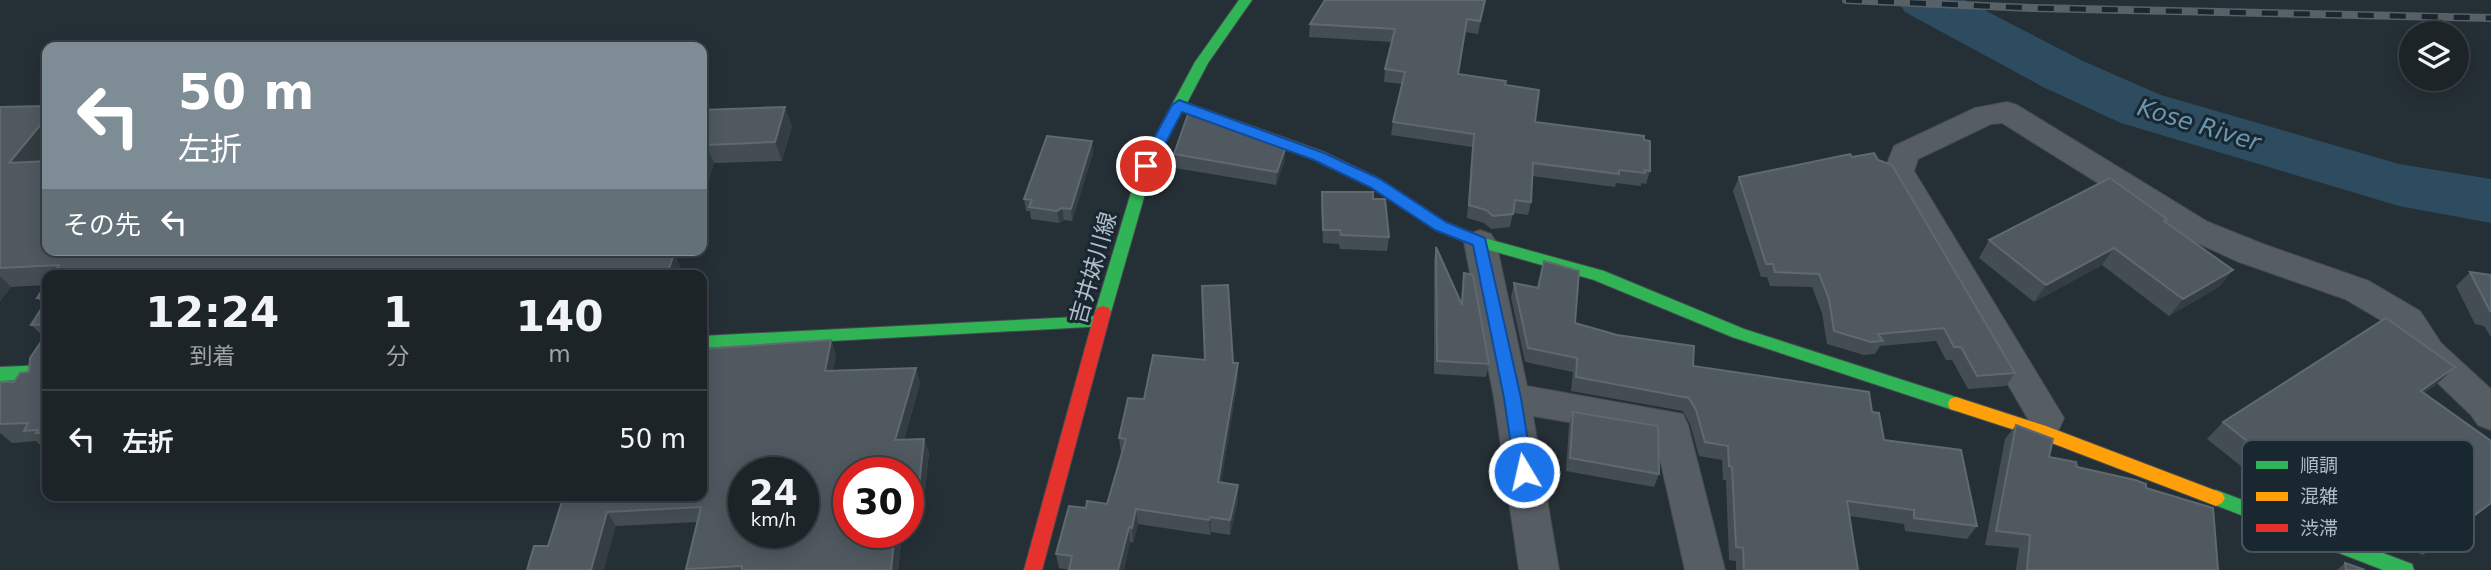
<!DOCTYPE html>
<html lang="ja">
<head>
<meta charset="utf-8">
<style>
  :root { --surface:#1c2428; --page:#252c30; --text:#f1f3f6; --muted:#a0a4a8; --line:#3a4145 }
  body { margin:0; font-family:"DejaVu Sans","Noto Sans JP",sans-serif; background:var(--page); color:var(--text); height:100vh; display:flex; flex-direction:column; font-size:26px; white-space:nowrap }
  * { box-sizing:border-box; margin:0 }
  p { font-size:23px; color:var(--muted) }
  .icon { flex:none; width:38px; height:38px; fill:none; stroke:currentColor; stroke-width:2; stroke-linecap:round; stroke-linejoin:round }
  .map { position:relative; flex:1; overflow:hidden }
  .details { position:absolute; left:42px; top:270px; width:665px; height:231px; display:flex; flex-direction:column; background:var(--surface); border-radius:14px; box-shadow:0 4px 18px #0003,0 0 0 2px var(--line) }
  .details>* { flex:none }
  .top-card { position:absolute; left:42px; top:42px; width:665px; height:214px; border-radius:14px; box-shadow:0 4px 18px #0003,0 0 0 2px var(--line); background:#7e8c95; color:#fff; overflow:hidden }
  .fabs { position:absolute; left:2399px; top:21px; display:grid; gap:14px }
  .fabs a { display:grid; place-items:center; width:70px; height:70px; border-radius:50%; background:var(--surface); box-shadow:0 4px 18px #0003,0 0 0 2px var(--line); font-size:35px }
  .speed { position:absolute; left:728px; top:457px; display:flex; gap:14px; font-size:35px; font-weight:700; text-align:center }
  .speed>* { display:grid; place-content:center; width:91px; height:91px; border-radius:50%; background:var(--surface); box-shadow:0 4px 18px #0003,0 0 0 2px var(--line); line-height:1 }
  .speed small { font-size:18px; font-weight:400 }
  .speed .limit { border:10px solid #d22; background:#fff; color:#111 }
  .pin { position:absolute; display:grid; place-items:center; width:60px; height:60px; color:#fff; margin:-30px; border:4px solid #fff; border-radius:50%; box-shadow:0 2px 7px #0007 }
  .me { position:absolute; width:77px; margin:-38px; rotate:351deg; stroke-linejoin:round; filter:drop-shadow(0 0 5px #0008) }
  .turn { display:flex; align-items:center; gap:24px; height:147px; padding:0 21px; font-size:32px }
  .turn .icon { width:91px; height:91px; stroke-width:2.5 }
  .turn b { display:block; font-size:49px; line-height:60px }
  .then { display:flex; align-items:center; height:66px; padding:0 21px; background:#0003; gap:14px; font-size:26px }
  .eta { display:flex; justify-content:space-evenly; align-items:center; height:119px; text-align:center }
  .eta b { font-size:42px; font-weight:700; line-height:49px }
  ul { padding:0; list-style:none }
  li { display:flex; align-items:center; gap:21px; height:98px; padding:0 21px; border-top:2px solid var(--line) }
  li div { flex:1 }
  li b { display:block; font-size:26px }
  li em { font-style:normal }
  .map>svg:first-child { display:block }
</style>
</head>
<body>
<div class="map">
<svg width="2491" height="570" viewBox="0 0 2491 570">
  <rect width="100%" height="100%" fill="#253036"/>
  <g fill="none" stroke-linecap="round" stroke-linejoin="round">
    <!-- river -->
    <polygon fill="#2e4c5f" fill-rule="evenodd" points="1897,0 1965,0 2083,61 2161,95 2399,164 2491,179 2491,223 2399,206 2121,123 2043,87 1905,12"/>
    <!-- street casing -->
    <g stroke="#444b50" stroke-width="2">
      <g id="street">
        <polygon points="2007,102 2017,105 2208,222 2263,244 2369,281 2420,311 2441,343 2491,389 2491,430 2478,425 2471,415 2417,363 2396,329 2345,299 2239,262 2186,238 2002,123 1991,124 1918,159 1914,171 2064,418 2053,442 2040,446 2027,442 2022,431 2028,419 1884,171 1894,146 1975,108"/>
        <polygon points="1480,230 1491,234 1496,242 1527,386 1683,414 1688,425 1725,570 1685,570 1655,437 1533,416 1559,570 1519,570 1494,398 1464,242 1469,234"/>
      </g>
    </g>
    <!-- fast casing -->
    <g stroke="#444b50" stroke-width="2">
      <g id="fast">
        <polygon points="1239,0 1252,0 1208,63 1187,103 1324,152 1380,179 1446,222 1484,238 1604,271 1744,329 1962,399 1964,404 1962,409 1956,411 1732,337 1594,280 1475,246 1436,230 1370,187 1314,160 1182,111 1153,166 1111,312 1105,317 1108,322 1106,326 702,348 702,336 1097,316 1095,312 1139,166 1195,62"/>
        <polygon points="47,365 47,379 0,381 0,367"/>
        <polygon points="2216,490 2412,564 2414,570 2383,570 2210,503 2207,498 2210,493"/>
      </g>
    </g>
    <!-- slow casing -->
    <g stroke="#444b50" stroke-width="2">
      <polygon id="slow" points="1956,397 2046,426 2222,493 2225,498 2222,503 2216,506 2036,437 1950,409 1948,404 1950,399"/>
    </g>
    <!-- jam casing -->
    <g stroke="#444b50" stroke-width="2">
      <polygon id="jam" points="1103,306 1109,308 1111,312 1042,570 1024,570 1095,312 1097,308"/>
    </g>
    <!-- street -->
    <use href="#street" fill="#565e64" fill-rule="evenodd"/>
    <!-- fast -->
    <use href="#fast" fill="#30b455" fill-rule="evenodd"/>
    <!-- slow -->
    <use href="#slow" fill="#ff9f0a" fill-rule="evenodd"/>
    <!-- jam -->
    <use href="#jam" fill="#e5322d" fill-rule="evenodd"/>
    <!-- rail casing -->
    <g stroke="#596167" stroke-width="8">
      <polyline id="rail" points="1846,0 2032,8 2491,18"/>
    </g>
    <!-- rail -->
    <use href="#rail" stroke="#192730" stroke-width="5" stroke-dasharray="16" stroke-linecap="butt"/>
  </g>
  <!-- wall -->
  <g fill="#444d53">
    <polygon points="1325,0 1486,0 1478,34 1465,32 1458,74 1505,85 1535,122 1644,140 1650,171 1646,184 1641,183 1641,186 1616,183 1615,187 1532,176 1531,202 1528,215 1513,213 1510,227 1491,229 1484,223 1467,218 1472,147 1391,135 1393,122 1402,84 1384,82 1385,69 1392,42 1309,37 1310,24"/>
    <polygon points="47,106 47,156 44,161 47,250 645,250 644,254 682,271 681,275 47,275 47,448 44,449 36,441 12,443 0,433 0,382 14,382 29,372 44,337 31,325 44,305 37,298 46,285 11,287 0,301 0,107"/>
    <polygon points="702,110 792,126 782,161 714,163 702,203"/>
    <polygon points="1092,141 1093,153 1072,221 1064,220 1059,223 1031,219 1030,211 1026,211 1024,199"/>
    <polygon points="1174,154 1285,160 1276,185 1175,168"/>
    <polygon points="1739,177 2015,373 2006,386 1968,389 1952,360 1946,360 1936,341 1880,346 1875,354 1864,355 1827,344 1822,313 1812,287 1770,286 1767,277 1761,277 1733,191"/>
    <polygon points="1322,192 1373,199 1389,237 1387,251 1340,249 1339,244 1323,243 1321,205"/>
    <polygon points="2165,221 2233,270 2219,287 2169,316 2102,265 2034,302 1979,258 1989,240"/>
    <polygon points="1436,247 1461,302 1464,273 1489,364 1486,377 1434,374 1434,261"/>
    <polygon points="1544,261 1575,323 1693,366 1872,412 1884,440 1977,526 1967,539 1905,531 1904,524 1850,516 1858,570 1736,570 1736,561 1729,560 1726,480 1723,480 1722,460 1699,456 1690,424 1683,411 1571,391 1573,372 1525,362 1511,297 1514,283 1538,287"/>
    <polygon points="2470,272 2491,275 2491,337 2484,326 2475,324 2456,286"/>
    <polygon points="831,340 836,355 833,370 916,368 920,383 904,440 924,439 929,453 923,509 908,510 908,472 849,532 902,532 898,570 687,570 686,569 697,522 616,526 548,546 564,495 702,495"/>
    <polygon points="1233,363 1238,363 1238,379 1221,482 1238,485 1238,500 1230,535 1211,532 1210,535 1138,524 1133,543 1130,542 1124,570 1069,570 1059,568 1056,554 1086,508 1107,504 1121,454 1119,438 1144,399"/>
    <polygon points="2436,385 2424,393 2491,503 2423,555 2393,543 2306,474 2276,494 2207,439 2223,422"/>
    <polygon points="1573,412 1659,474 1654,487 1566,471 1569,425"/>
    <polygon points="2016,425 2049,457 2077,467 2146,488 2218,570 2016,570 2019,548 1985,545 2005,439"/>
    <polygon points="2345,563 2365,570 2335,570 2337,570"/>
  </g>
  <!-- shaded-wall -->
  <g fill="#333d42">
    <polygon points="1485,0 1485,7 1478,34 1480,21"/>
    <polygon points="785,107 792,126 782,161 775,142"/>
    <polygon points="47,117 47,156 27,181 9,163"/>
    <polygon points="1092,141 1093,153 1072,221 1071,209"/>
    <polygon points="706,145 714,163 702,203 702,159"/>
    <polygon points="1286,146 1285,160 1276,185 1277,172"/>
    <polygon points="1062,208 1064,220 1059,223 1057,211"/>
    <polygon points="2114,248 2102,265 2034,302 2046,285"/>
    <polygon points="630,250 645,250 638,273 628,254"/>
    <polygon points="674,253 682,271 681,275 667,275"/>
    <polygon points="2233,270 2219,287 2169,316 2183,299"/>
    <polygon points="0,276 11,287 0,301"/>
    <polygon points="831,340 836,355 830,385 825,371"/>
    <polygon points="1238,363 1238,379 1219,497 1218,482"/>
    <polygon points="2455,367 2436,385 2402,408 2421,391"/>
    <polygon points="916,368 920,383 900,455 895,440"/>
    <polygon points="924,439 929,453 923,509 918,495"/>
    <polygon points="2324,457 2306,474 2276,494 2293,477"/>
    <polygon points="1238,485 1238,500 1230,535 1230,520"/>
    <polygon points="1136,509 1138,524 1133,543 1132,528"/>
    <polygon points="607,512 616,526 604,570 591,570"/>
    <polygon points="1210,517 1211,532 1210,535 1209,520"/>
    <polygon points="1129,527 1130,542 1124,570 1118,570"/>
    <polygon points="895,532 902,532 898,570 891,570"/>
  </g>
  <!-- building -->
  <g fill="#4f595f" stroke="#5e6970" stroke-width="2" fill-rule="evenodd">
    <polygon points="1325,0 1485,0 1480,21 1467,19 1458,74 1506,81 1505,85 1539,90 1535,122 1644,136 1644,140 1650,141 1650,171 1645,170 1645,173 1619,170 1619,174 1533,163 1531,202 1515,200 1513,214 1493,216 1486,210 1469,205 1474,134 1393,122 1405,72 1385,69 1395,29 1310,24"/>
    <polygon points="47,106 47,117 9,163 47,161 47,250 630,250 628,254 674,253 667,275 52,275 59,265 0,268 0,107"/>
    <polygon points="785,107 775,142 706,145 702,159 702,110"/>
    <polygon points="1188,114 1204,116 1286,146 1277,172 1174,154"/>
    <polygon points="1047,136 1092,141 1071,209 1062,208 1057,211 1029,207 1032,200 1024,199"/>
    <polygon points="1874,153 1878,160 1892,165 2015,373 1977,376 1961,347 1954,347 1944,328 1878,334 1883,341 1871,342 1834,331 1829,299 1819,274 1775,272 1773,264 1766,264 1739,177 1850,154 1852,157"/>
    <polygon points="2110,178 2167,219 2164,221 2233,270 2183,299 2114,248 2046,285 1989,240"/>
    <polygon points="1322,192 1373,192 1373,199 1385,199 1389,237 1341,235 1340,230 1323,230"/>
    <polygon points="1436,247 1462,305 1464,273 1473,275 1489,364 1437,361"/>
    <polygon points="1544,261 1579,271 1575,323 1617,335 1694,346 1693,366 1869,392 1872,412 1879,413 1884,440 1961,450 1977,526 1914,518 1914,510 1847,501 1858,570 1744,570 1743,548 1736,547 1732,467 1729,466 1728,446 1705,442 1696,410 1689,398 1576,377 1577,358 1528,348 1514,283 1538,288"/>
    <polygon points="2470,272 2491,275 2491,311 2490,311"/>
    <polygon points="47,283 47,298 37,298"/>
    <polygon points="1228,285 1233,363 1238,363 1218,482 1238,485 1230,520 1210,517 1209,520 1136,509 1132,528 1129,527 1118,570 1069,570 1072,556 1056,554 1069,506 1086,508 1087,501 1107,504 1126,439 1119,438 1128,398 1144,399 1153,355 1205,360 1202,286"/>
    <polygon points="47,300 47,324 31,325"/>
    <polygon points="2386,318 2455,367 2421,391 2491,441 2491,503 2444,538 2414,526 2324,457 2293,477 2223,422"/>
    <polygon points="47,333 47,432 36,433 38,430 24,431 28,423 0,424 0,382 14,382 20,373 29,372 30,358"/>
    <path d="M831,340l-6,31 91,-3 -21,72 29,-1 -6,56 -10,1v-24h-59v60h46l-4,38h-149v-4l-56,3 15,-62 -94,5 -16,58h-64l7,-24h14l16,-51h138v-146zM744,472h59v60h-59z"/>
    <polygon points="1573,412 1658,426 1659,474 1570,458"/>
    <polygon points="2016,425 2053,439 2049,457 2076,462 2077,467 2135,480 2146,484 2146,488 2213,508 2218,570 2027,570 2030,535 1996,531"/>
    <polygon points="2345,563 2365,570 2346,570"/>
  </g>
  <!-- route -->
  <polygon fill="#1a73e8" stroke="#114b97" stroke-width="2" points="1179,100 1324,153 1380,179 1446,222 1485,238 1521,398 1533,472 1530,477 1524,479 1518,477 1515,472 1504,398 1473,245 1435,230 1370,187 1314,160 1182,112 1152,169 1141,169 1139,166 1172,105"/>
  <g text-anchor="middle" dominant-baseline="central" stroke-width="6" stroke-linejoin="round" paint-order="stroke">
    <!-- street labels -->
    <g font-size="23" fill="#aebdc8" stroke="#192730">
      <text transform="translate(1093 268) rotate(-74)">吉井妹川線</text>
    </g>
    <!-- water labels -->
    <g font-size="24" font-style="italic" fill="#6b96af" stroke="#192730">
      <text transform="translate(2199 125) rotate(17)">Kose River</text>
    </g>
  </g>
  <!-- legend -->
  <rect x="2242" y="440" width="232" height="112" rx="10" fill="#192730" stroke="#46545e" stroke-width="2"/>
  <rect x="2256" y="461" width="32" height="8" fill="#30b455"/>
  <rect x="2256" y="492" width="32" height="9" fill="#ff9f0a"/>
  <rect x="2256" y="524" width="32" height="8" fill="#e5322d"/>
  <g font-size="19" fill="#aebdc8">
    <text x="2300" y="472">順調</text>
    <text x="2300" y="503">混雑</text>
    <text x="2300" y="535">渋滞</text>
  </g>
</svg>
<div class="fabs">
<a><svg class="icon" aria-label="layers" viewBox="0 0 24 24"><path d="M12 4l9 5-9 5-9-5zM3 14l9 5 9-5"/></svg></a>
</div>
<div class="speed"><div>24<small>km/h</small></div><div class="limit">30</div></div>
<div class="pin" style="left:1146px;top:166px;background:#d93025"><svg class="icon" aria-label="arrive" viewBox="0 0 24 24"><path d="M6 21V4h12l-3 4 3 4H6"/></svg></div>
<svg class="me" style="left:1524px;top:472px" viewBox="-20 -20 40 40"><circle r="17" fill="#1a73e8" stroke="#fff" stroke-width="3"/><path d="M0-11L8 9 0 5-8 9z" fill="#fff"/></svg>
<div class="top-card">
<div class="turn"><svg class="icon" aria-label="left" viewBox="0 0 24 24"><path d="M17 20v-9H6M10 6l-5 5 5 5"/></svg><div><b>50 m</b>左折</div></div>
<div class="then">その先<svg class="icon" aria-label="left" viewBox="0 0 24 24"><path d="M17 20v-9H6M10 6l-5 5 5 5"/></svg></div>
</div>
<section class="details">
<div class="eta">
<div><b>12:24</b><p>到着</p></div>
<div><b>1</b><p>分</p></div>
<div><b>140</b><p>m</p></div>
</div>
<ul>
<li><svg class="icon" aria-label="left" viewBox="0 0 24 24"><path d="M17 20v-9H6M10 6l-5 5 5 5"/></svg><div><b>左折</b></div><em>50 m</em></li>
</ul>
</section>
</div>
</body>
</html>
